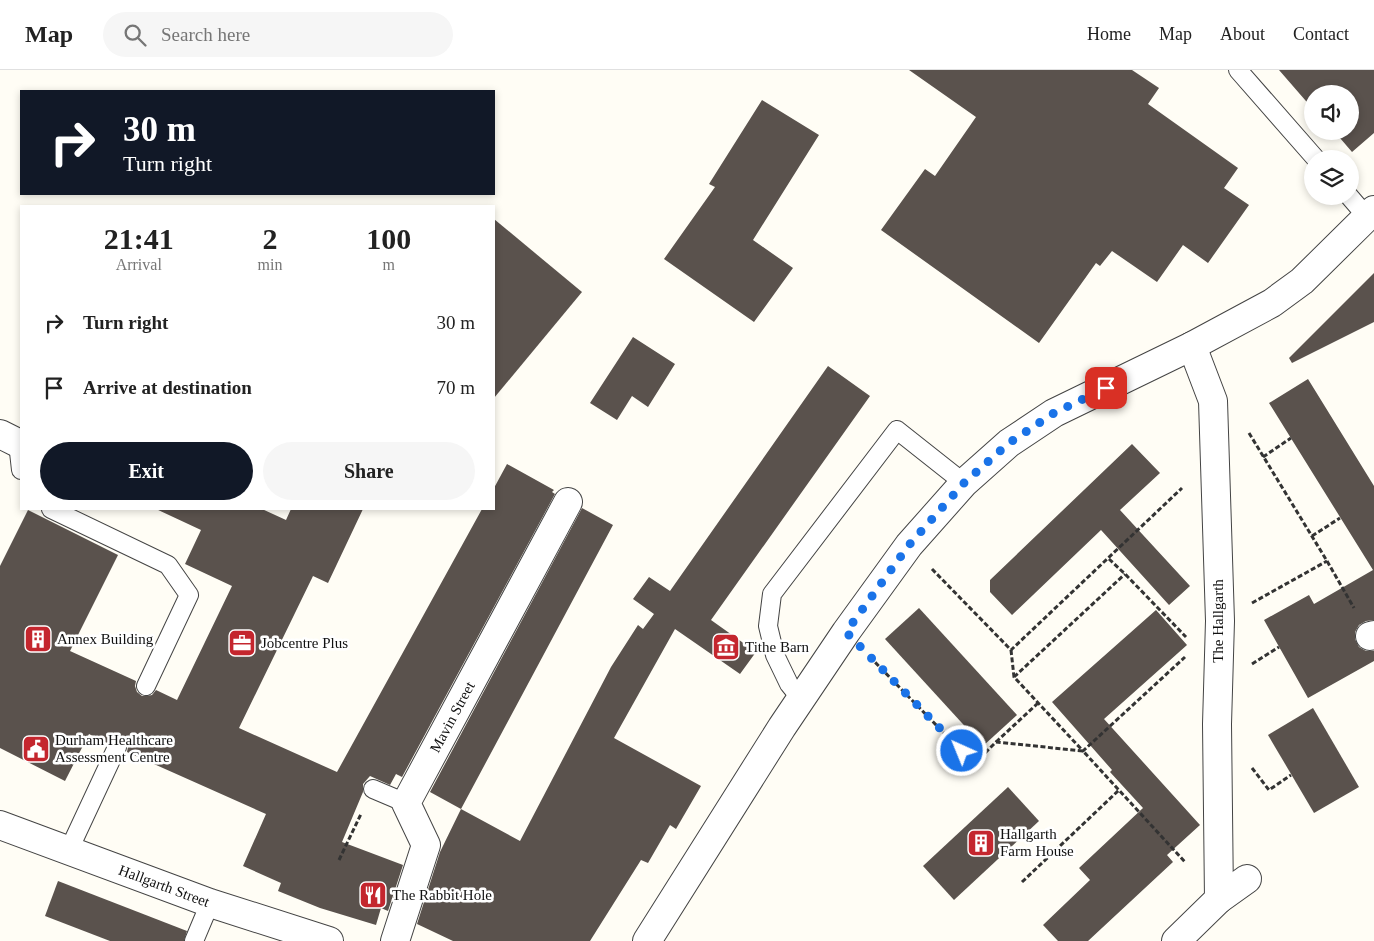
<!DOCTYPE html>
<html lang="en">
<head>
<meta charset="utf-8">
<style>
  :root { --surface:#fff; --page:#f6f6f6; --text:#222; --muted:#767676; --line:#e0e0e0; --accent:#111827 }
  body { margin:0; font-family:"Times New Roman",serif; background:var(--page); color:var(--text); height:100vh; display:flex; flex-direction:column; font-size:19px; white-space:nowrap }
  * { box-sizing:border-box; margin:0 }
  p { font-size:16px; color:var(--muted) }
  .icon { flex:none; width:28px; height:28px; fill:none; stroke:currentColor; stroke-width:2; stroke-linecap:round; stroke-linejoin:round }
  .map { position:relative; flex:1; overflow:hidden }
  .details { position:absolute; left:20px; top:135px; width:475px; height:305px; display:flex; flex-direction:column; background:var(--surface); border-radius:0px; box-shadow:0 2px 8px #0003 }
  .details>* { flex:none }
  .guide { position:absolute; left:20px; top:20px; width:475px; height:105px; border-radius:0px; box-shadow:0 2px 8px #0003; background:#111827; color:#fff; overflow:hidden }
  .buttons { position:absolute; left:1304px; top:15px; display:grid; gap:10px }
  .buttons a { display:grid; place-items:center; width:55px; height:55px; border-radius:50%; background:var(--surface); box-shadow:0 2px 8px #0003; font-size:25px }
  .pin { position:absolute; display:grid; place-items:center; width:42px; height:42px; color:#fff; margin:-21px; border-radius:10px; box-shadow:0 2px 8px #0006 }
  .me { position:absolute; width:55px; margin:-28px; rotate:316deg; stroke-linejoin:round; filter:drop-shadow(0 0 4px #0008) }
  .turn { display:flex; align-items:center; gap:18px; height:105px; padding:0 20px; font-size:22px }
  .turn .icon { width:65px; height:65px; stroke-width:2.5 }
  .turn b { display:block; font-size:35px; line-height:42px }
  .eta { display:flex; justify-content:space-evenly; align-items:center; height:85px; text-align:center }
  .eta b { font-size:30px; font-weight:800; line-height:35px }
  .button { display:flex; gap:10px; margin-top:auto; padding:10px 20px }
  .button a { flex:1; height:58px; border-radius:30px; background:var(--accent); color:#fff; font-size:20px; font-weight:800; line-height:58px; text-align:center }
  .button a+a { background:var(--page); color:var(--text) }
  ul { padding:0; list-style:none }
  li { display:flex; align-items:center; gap:15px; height:65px; padding:0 20px }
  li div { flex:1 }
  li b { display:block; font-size:19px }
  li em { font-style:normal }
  header { display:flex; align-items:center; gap:30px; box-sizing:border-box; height:70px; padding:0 25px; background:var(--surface); border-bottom:1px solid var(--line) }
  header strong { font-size:24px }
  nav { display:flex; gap:28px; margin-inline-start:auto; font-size:18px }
  .search { width:350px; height:45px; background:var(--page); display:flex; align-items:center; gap:12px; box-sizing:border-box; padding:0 18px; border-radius:28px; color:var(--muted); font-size:19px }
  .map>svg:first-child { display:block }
</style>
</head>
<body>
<header>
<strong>Map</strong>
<div class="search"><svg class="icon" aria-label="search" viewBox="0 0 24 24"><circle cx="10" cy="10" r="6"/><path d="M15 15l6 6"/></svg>Search here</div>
<nav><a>Home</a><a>Map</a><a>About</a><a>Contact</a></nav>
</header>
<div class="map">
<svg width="1374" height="871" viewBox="0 0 1374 871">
  <rect width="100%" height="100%" fill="#fffdf5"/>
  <!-- building -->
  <g fill="#5a524d">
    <polygon points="909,0 1132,0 1159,18 1148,34 1238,98 1224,118 1249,135 1208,193 1183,175 1157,212 1112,181 1100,196 1096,193 1039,273 881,160 925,99 935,106 976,47"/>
    <polygon points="1279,0 1374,0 1374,63 1352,82 1334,61 1350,61 1350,24 1312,24 1312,38"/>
    <polygon points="762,30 819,65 753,170 793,198 754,252 664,189 715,117 709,114"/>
    <polygon points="494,149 582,222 494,328"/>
    <polygon points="1374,203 1374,252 1292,293 1289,288"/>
    <polygon points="633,267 675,294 648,337 632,326 617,350 590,333"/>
    <polygon points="828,296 870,326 711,550 756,582 740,604 675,559 614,668 701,716 676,759 670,755 648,793 641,790 590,871 453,871 417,854 440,782 461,739 430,722 582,438 613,455 461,739 520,771 611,597 638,555 643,559 654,544 633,529 649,507 670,521"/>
    <polygon points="1308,309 1374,416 1374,550 1366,551 1359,555 1355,562 1355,569 1359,577 1366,581 1374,581 1374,591 1308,628 1264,550 1309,525 1314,534 1373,500 1269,333"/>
    <polygon points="1132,374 1160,403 1120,440 1190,516 1169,535 1101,460 1012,545 990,522 990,510"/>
    <polygon points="507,394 554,420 552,422 555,424 402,707 396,704 390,715 370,706 363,714 363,722 342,772 403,795 388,841 381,838 376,855 320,838 278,821 281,813 243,796 266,744 127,682 128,677 126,671 121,667 117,666 111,668 107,673 89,664 65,711 0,678 0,496 28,440 118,485 70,581 136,611 135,616 137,622 142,626 147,626 152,625 156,620 177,630 232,516 185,494 201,460 156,439 262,439 286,450 291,439 363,439 328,513 313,506 239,658 337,702 482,439 494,439 494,418"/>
    <polygon points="919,538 1017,645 983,676 885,569"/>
    <polygon points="1156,540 1187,575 1104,649 1200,755 1167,785 1173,792 1088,871 1058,871 1043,855 1090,810 1079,798 1143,738 1110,702 1112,700 1052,632"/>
    <polygon points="1313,638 1359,717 1314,743 1268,665"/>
    <polygon points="1008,717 1039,751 954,830 923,796"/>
    <polygon points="58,811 187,861 184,871 110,871 45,846"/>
  </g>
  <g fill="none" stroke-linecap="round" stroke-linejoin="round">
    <!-- service casing -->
    <g stroke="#444" stroke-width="20">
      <g id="service">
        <polyline points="1238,0 1316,89"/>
        <polyline points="1349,126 1367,147"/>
        <polyline points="18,373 21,400"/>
        <polyline points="51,439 168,495 189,525 146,616"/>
        <polyline points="801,629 789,614 775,585 768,556 772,524 897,360 964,413"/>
        <polyline points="373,719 406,733"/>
        <polyline points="68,782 117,677"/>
        <polyline points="194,871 210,833"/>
      </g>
    </g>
    <!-- minor casing -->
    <g stroke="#444" stroke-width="30">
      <g id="minor">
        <polyline points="0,364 18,373"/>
        <polyline points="1370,566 1374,565"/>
        <polyline points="1219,829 1247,809"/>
        <path id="s1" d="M395,871l31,-96 -20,-42 162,-301"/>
        <polyline points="647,871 782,657 846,562 909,475 964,413 1009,373 1054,343 1192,276 1272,233 1302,211 1374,140"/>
        <polyline points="1176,871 1219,829 1217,654 1220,551 1213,331 1192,276"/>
      </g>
    </g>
    <!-- tertiary casing -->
    <g stroke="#444" stroke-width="30">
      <g id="tertiary">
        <path id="s2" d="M0,755l210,78 119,38"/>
      </g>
    </g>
    <!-- path -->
    <g stroke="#333" stroke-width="3" stroke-dasharray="5 2.5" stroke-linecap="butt">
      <polyline points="1249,363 1327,491 1354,538"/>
      <polyline points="1263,387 1291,368"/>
      <polyline points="1312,466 1340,448"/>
      <polyline points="1109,489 1125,504 1186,567"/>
      <polyline points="932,499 1011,580 1182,418"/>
      <polyline points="1252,533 1327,491"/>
      <polyline points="1011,580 1014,607 1083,681 1185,587"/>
      <polyline points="870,587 974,694 996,672 1083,681 1185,792"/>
      <polyline points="1252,594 1279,577"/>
      <polyline points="1014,607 1125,504"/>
      <polyline points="996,672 1038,633"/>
      <polyline points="1252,698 1269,720 1291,705"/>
      <polyline points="339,790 361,744"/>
      <polyline points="1022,812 1119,720"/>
    </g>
    <!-- service -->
    <use href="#service" stroke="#fff" stroke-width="18"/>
    <!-- minor -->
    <use href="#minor" stroke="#fff" stroke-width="28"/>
    <!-- tertiary -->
    <use href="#tertiary" stroke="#fff" stroke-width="28"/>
  </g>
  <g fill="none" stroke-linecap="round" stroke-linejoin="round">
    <!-- route -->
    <polyline stroke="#1a73e8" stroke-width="9" stroke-dasharray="0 16.2" points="962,681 846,562 909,475 964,413 1009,373 1054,343 1106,318"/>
  </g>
  <!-- icons -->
  <defs>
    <g id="building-square" transform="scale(1.4375)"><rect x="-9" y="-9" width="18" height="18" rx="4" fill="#c4262e" stroke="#fff"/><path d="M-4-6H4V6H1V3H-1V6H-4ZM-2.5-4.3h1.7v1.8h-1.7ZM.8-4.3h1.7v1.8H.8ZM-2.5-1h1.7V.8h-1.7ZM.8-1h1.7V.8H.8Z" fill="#fff"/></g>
    <g id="office-square" transform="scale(1.4375)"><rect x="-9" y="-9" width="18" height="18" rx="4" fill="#c4262e" stroke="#fff"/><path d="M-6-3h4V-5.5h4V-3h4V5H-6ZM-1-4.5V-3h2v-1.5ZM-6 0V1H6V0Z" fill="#fff"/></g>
    <g id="museum-square" transform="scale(1.4375)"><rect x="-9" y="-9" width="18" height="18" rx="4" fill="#c4262e" stroke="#fff"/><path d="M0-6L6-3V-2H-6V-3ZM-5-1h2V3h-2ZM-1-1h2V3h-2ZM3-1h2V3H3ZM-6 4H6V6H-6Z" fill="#fff"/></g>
    <g id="civic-square" transform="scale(1.4375)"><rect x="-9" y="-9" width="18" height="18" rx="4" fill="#c4262e" stroke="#fff"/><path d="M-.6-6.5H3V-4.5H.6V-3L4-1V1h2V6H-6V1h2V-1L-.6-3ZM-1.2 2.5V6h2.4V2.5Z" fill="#fff"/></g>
    <g id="restaurant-square" transform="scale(1.4375)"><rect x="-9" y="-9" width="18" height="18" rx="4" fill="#c4262e" stroke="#fff"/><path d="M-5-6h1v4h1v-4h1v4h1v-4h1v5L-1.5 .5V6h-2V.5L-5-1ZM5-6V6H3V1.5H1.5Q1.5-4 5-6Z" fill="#fff"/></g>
  </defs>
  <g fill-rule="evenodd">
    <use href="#building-square" x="38" y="569"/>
    <use href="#office-square" x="242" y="573"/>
    <use href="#museum-square" x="726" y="577"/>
    <use href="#civic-square" x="36" y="679"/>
    <use href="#building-square" x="981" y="773"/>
    <use href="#restaurant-square" x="373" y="825"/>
  </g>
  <g text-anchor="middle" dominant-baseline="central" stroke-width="5" stroke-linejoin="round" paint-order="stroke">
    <!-- street labels -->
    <g font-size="15" fill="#111" stroke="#fff">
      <text transform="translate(1218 551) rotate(-90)">The Hallgarth</text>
      <text stroke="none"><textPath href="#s1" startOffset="245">Mavin Street</textPath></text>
      <text stroke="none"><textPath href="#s2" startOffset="175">Hallgarth Street</textPath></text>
    </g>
    <!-- poi labels -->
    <g font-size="15" fill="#111" stroke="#fff" text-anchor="start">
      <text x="57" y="569">Annex Building</text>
      <text x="261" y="573">Jobcentre Plus</text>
      <text x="745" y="577">Tithe Barn</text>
      <text x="55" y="670">Durham Healthcare<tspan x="55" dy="17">Assessment Centre</tspan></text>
      <text x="1000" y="764">Hallgarth<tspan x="1000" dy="17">Farm House</tspan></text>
      <text x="392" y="825">The Rabbit Hole</text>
    </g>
  </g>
</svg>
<div class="buttons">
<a><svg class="icon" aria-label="sound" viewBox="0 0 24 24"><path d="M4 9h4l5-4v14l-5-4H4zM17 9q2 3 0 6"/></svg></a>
<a><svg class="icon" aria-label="layers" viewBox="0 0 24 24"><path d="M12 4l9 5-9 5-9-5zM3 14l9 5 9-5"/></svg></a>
</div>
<div class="pin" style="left:1106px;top:318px;background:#d93025"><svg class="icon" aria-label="arrive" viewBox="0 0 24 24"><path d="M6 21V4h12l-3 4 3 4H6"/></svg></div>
<svg class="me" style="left:962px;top:681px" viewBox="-20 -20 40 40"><circle r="17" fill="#1a73e8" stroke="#fff" stroke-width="3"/><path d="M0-11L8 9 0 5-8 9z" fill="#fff"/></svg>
<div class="guide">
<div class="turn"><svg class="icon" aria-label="right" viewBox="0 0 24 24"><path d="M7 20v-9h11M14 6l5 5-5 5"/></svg><div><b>30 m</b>Turn right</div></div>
</div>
<section class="details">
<div class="eta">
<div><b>21:41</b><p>Arrival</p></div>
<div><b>2</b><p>min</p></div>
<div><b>100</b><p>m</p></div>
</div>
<ul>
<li><svg class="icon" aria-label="right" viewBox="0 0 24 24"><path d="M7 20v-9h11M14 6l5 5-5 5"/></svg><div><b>Turn right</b></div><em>30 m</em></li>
<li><svg class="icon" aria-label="arrive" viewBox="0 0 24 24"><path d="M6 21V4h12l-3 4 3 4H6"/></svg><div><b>Arrive at destination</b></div><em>70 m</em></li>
</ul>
<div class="button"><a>Exit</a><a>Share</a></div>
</section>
</div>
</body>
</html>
